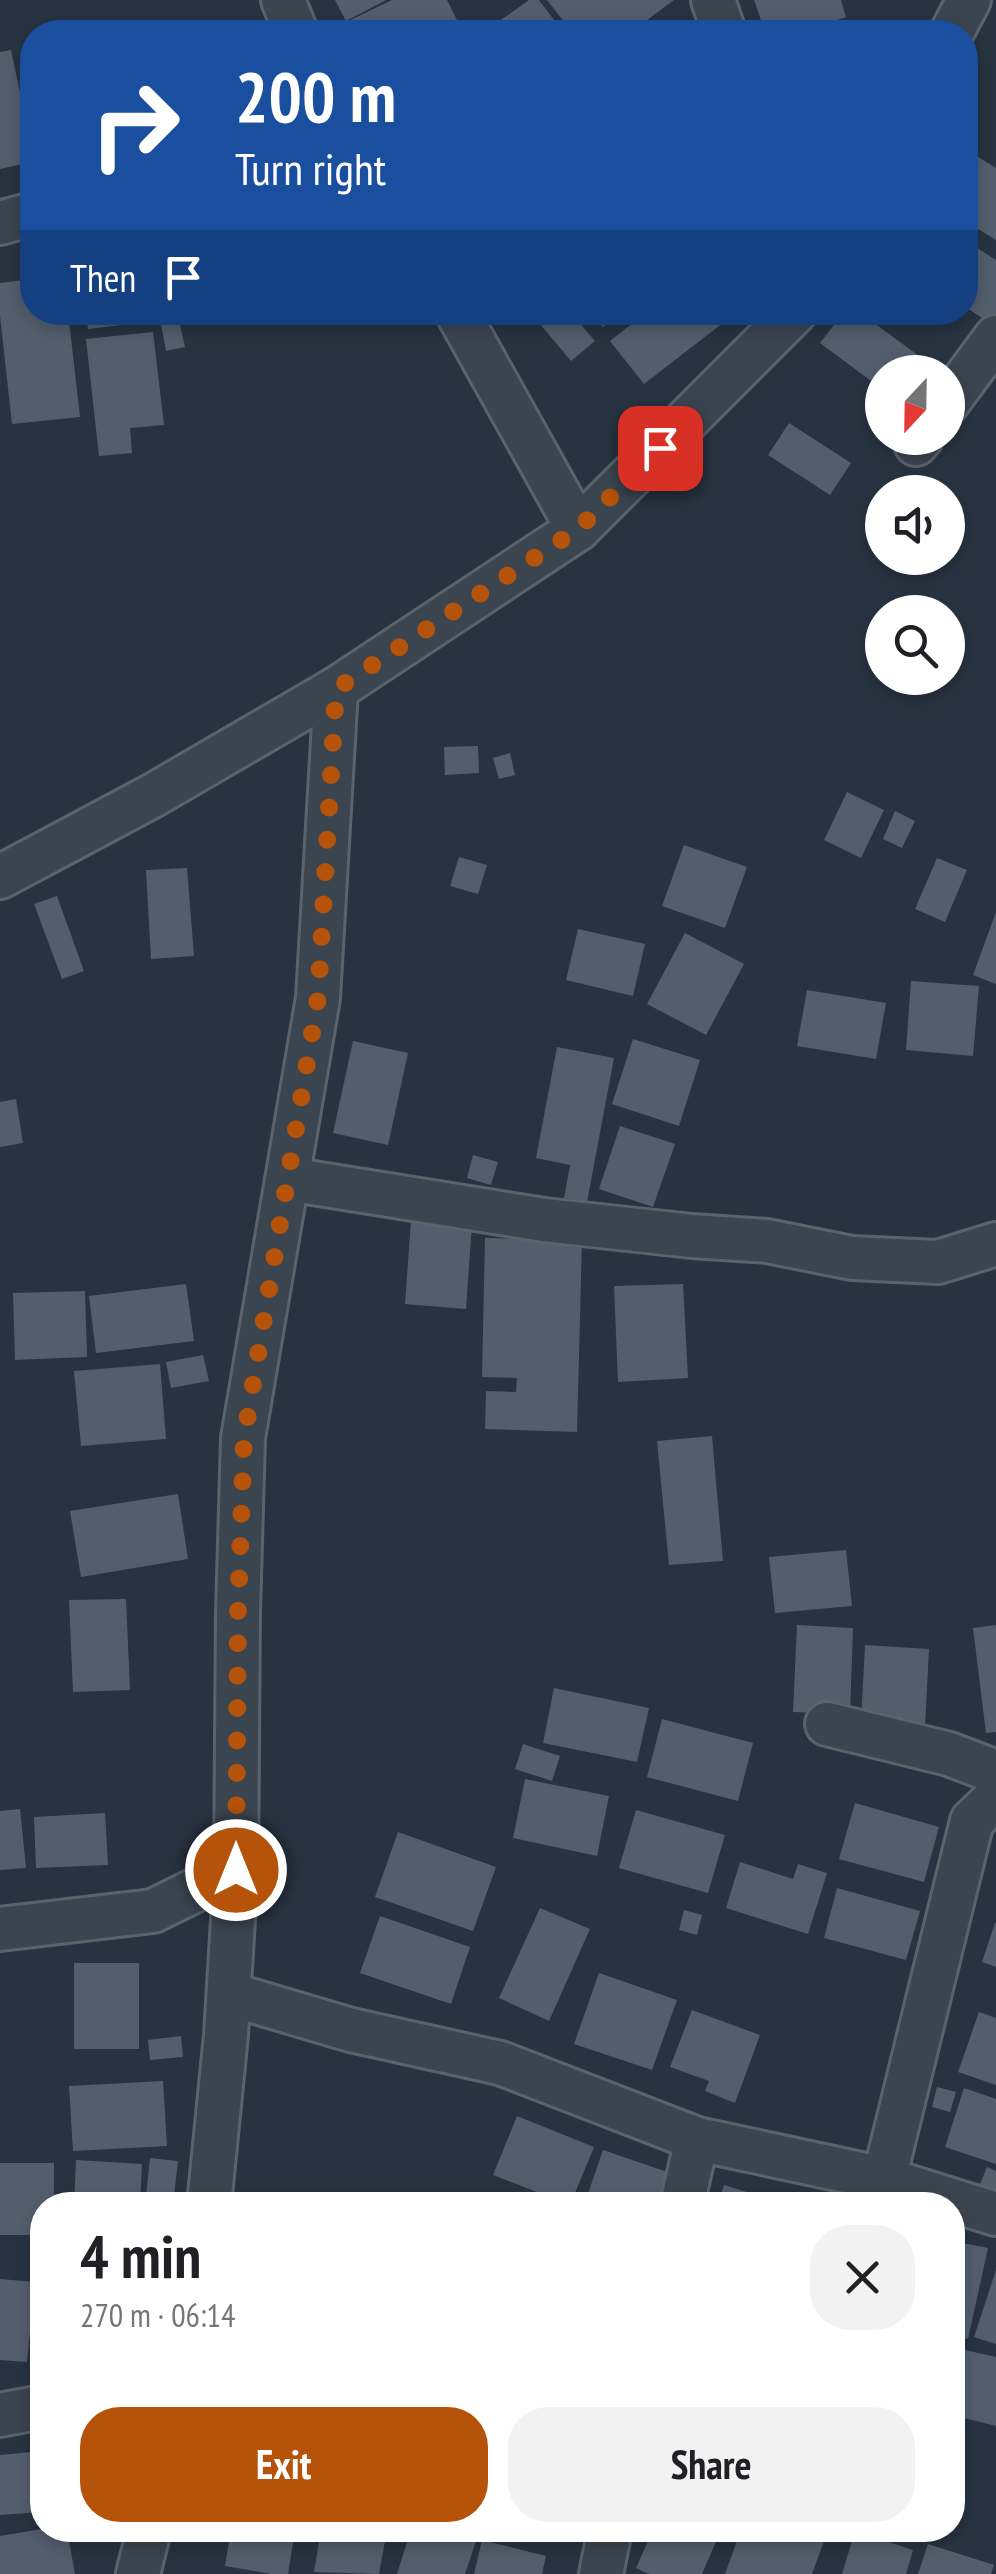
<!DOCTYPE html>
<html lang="en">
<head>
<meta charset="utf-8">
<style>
  :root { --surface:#fff; --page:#f2f2f2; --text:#202124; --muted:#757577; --accent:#b45309 }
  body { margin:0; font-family:"PT Sans Narrow",sans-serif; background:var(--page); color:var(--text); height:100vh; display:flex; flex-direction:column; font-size:38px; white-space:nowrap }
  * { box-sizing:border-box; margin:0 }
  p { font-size:32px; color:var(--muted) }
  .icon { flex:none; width:55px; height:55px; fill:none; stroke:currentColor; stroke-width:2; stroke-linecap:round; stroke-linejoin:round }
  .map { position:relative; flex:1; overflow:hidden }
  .drawer { position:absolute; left:30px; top:2192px; width:935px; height:350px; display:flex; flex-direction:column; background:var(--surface); border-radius:40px; box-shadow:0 5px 15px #0003 }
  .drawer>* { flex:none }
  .banner { position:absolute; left:20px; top:20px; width:958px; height:305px; border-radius:40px; box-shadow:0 5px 15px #0003; background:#1a4fa0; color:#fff; overflow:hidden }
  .needle { width:65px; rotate:202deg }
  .controls { position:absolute; left:865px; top:355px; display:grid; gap:20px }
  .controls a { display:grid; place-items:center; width:100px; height:100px; border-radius:50%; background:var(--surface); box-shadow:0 5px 15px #0003; font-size:50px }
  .pin { position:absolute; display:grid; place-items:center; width:85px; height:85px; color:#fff; margin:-42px; border-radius:20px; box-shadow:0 5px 15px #0006 }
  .me { position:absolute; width:110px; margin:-55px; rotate:0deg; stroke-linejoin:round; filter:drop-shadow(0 0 8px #0008) }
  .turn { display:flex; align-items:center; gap:35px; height:210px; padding:0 50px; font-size:45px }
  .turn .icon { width:130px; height:130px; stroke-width:2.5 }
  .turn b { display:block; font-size:70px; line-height:85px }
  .then { display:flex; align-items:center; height:95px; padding:0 50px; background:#0003; gap:20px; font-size:38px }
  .round { display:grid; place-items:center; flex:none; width:105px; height:105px; border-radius:40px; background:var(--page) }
  .summary { display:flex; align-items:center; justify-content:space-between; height:170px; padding:0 50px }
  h1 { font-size:60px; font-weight:700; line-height:75px }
  .cta { display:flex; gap:20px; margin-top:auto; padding:20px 50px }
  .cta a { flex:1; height:115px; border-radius:40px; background:var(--accent); color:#fff; font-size:40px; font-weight:700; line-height:115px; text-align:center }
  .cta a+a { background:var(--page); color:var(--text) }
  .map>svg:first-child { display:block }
</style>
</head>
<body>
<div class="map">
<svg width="996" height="2574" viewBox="0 0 996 2574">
  <rect width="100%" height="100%" fill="#273340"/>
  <!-- building -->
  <g fill="#535e6d">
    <polygon points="335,0 386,0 346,21"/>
    <polygon points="392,0 447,0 462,30 458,32 346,32 342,24"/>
    <polygon points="529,0 539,0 563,32 484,32"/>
    <polygon points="547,0 674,0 631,32 572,32"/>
    <polygon points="754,0 841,0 846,17 803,32 765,32"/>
    <polygon points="869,21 874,32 843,32"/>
    <polygon points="11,50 32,149 32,162 0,169 0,52"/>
    <polygon points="965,149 996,168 996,240 965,221"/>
    <polygon points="965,240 996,260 996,313 990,323 965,307"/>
    <polygon points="32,279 32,312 68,312 80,417 12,424 0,316 0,283"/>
    <polygon points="86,312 152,312 154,321 88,329"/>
    <polygon points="530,312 570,312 595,341 571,361"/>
    <polygon points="591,312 622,312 603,327"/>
    <polygon points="647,312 723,312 728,319 644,384 610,341"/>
    <polygon points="844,312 859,312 941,372 882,372 882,389 820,343"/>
    <polygon points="179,321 185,347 166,351 161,324"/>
    <polygon points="153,332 164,425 130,428 132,453 99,456 86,339"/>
    <polygon points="789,423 851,463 830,495 768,455"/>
    <polygon points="478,746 479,773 445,775 444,747"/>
    <polygon points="510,753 515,775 499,779 493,758"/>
    <polygon points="847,792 884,810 861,858 824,840"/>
    <polygon points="895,811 915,821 902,848 883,839"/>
    <polygon points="684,845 747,867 725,928 662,906"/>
    <polygon points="459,857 487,865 478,894 450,886"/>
    <polygon points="937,858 967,870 945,922 915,909"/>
    <polygon points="187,868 194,956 151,959 146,870"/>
    <polygon points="57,896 84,971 62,979 34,904"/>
    <polygon points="996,912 996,984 973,975"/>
    <polygon points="578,929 645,944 633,996 566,980"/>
    <polygon points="685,933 744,964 706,1035 647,1004"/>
    <polygon points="911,981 979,986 973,1056 906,1050"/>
    <polygon points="807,990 886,1003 876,1059 797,1046"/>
    <polygon points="633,1039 700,1060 679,1126 612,1104"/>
    <polygon points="353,1041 408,1053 388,1145 333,1133"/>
    <polygon points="557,1047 614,1058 587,1202 564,1198 570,1165 536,1158"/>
    <polygon points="16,1099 23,1143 0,1147 0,1102"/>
    <polygon points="620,1126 675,1144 653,1207 599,1189"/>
    <polygon points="473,1155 498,1162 491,1185 467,1178"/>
    <polygon points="411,1220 472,1224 466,1309 405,1304"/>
    <polygon points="485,1238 582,1240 577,1432 485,1429 486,1391 516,1392 517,1378 482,1377"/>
    <polygon points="186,1284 194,1341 96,1353 89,1296"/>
    <polygon points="683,1284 688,1378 618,1382 614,1286"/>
    <polygon points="85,1291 87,1357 15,1360 13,1293"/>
    <polygon points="203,1355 209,1381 171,1388 166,1362"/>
    <polygon points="160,1364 166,1439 81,1446 74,1371"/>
    <polygon points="712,1436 723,1561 669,1565 657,1441"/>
    <polygon points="178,1494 188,1559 81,1577 70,1511"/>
    <polygon points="846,1550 852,1606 775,1613 769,1557"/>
    <polygon points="126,1599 130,1690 73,1692 69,1600"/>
    <polygon points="797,1625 853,1628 850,1714 793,1712"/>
    <polygon points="996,1625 996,1732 986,1733 973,1628"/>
    <polygon points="865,1645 929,1649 925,1726 861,1722"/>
    <polygon points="554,1688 649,1708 637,1762 543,1743"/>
    <polygon points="662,1719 753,1743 738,1801 647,1777"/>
    <polygon points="523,1744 560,1756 552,1781 515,1769"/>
    <polygon points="525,1779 609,1796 597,1856 513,1838"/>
    <polygon points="855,1803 939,1827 924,1882 839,1859"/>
    <polygon points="20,1809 26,1868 0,1870 0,1811"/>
    <polygon points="636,1810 725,1835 708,1893 619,1868"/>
    <polygon points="105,1813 108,1865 36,1868 34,1817"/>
    <polygon points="398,1832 496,1867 473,1931 375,1897"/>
    <polygon points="740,1862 793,1879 798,1864 827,1873 808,1934 726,1908"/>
    <polygon points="837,1888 920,1911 906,1960 824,1938"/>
    <polygon points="540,1908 590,1929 549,2021 499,1998"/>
    <polygon points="684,1910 702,1915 697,1935 679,1930"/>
    <polygon points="380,1916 470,1947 451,2004 360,1973"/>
    <polygon points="995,1923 996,1923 996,1967 982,1962"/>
    <rect x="74" y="1963" width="65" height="86"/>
    <polygon points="599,1973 677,2000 652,2070 574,2044"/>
    <polygon points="692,2010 760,2035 735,2103 705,2091 709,2081 670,2067"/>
    <polygon points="979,2012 996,2018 996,2085 958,2072"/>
    <polygon points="181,2036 183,2057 150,2060 148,2040"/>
    <polygon points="163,2081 167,2146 73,2151 69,2086"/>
    <polygon points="937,2087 956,2092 950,2112 932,2107"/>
    <polygon points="964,2088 996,2099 996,2164 945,2147"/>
    <polygon points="517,2116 594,2147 570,2205 493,2175"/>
    <polygon points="603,2150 679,2176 668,2205 584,2205"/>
    <polygon points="150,2158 178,2161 173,2205 145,2205"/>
    <polygon points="76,2160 142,2164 140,2205 74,2205"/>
    <polygon points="0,2163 54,2163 54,2205 42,2205 42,2235 0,2235"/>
    <polygon points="987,2167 996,2171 996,2197 978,2189"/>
    <polygon points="724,2185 786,2204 786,2205 718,2205"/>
    <polygon points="514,2195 540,2205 510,2205"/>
    <polygon points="952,2241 988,2248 968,2339 952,2335"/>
    <polygon points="996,2270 996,2344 974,2337"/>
    <polygon points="0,2279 35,2282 27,2362 0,2360"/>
    <polygon points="952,2347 996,2357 996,2426 952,2415"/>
    <polygon points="42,2451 42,2512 0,2515 0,2455"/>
    <polygon points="42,2529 67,2530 75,2574 0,2574 0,2536"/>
    <polygon points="231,2530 295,2530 288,2574 272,2574 225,2566"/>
    <polygon points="321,2530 387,2530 379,2574 314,2572"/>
    <polygon points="411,2530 473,2530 479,2532 465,2574 397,2574"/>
    <polygon points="653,2530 721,2530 702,2574 649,2574 636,2568"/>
    <polygon points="741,2530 828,2530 812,2574 725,2574"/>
    <polygon points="855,2531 913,2550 906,2574 842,2574"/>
    <polygon points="482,2540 546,2556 542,2574 474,2574"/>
    <polygon points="928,2544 994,2565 991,2574 918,2574"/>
  </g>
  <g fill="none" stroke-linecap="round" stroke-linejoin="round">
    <!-- minor casing -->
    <g stroke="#59636d" stroke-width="48">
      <g id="minor">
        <polyline points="283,0 296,32"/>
        <polyline points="713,0 724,32"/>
        <polyline points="952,32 969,0"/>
        <polyline points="0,223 32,214"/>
        <polyline points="457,312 578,529"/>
        <polyline points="948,402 996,337"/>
        <polyline points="916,444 921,438"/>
        <polyline points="0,877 152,796 336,689 578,529 795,312"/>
        <polyline points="288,1179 544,1220 692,1236 767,1241 852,1258 938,1262 996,1244"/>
        <polyline points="827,1724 949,1754 996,1772"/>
        <polyline points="0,1929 153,1911 236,1870"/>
        <polyline points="229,1994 351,2030 500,2063 697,2139 884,2179 996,2214"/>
        <polyline points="884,2179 972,1821 996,1798"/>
        <polyline points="209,2205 226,2035 236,1870 238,1613 243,1438 318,998 336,689"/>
        <polyline points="682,2205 697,2139"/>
        <polyline points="0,2415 42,2407"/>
        <polyline points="138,2574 149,2530"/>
        <polyline points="601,2574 610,2530"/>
      </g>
    </g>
    <!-- minor -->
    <use href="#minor" stroke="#3b4550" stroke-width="42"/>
  </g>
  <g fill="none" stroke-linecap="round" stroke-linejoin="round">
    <!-- route -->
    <polyline stroke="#b45309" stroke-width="18" stroke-dasharray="0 32.4" points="236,1870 238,1613 244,1438 318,998 336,689 578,529 660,448"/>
  </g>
</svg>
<div class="controls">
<a><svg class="needle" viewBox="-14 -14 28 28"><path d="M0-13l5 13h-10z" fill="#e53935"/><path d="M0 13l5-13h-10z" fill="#757577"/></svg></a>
<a><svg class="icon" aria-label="sound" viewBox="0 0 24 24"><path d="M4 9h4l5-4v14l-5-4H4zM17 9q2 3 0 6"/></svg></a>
<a><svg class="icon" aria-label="search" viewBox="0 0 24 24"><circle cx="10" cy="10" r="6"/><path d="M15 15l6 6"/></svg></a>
</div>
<div class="pin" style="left:660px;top:448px;background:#d93025"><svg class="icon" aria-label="arrive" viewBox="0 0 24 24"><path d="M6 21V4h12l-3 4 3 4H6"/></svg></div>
<svg class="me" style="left:236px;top:1870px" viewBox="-20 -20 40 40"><circle r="17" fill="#b45309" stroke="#fff" stroke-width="3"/><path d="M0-11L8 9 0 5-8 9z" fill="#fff"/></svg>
<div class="banner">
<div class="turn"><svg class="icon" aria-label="right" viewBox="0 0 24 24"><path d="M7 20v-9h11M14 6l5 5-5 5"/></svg><div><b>200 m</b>Turn right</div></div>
<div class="then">Then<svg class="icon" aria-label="arrive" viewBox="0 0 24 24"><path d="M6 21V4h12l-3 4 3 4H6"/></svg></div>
</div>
<section class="drawer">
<div class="summary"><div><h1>4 min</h1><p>270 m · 06:14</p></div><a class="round"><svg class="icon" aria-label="close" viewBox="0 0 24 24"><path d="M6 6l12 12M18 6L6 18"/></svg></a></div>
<div class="cta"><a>Exit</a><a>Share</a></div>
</section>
</div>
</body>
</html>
